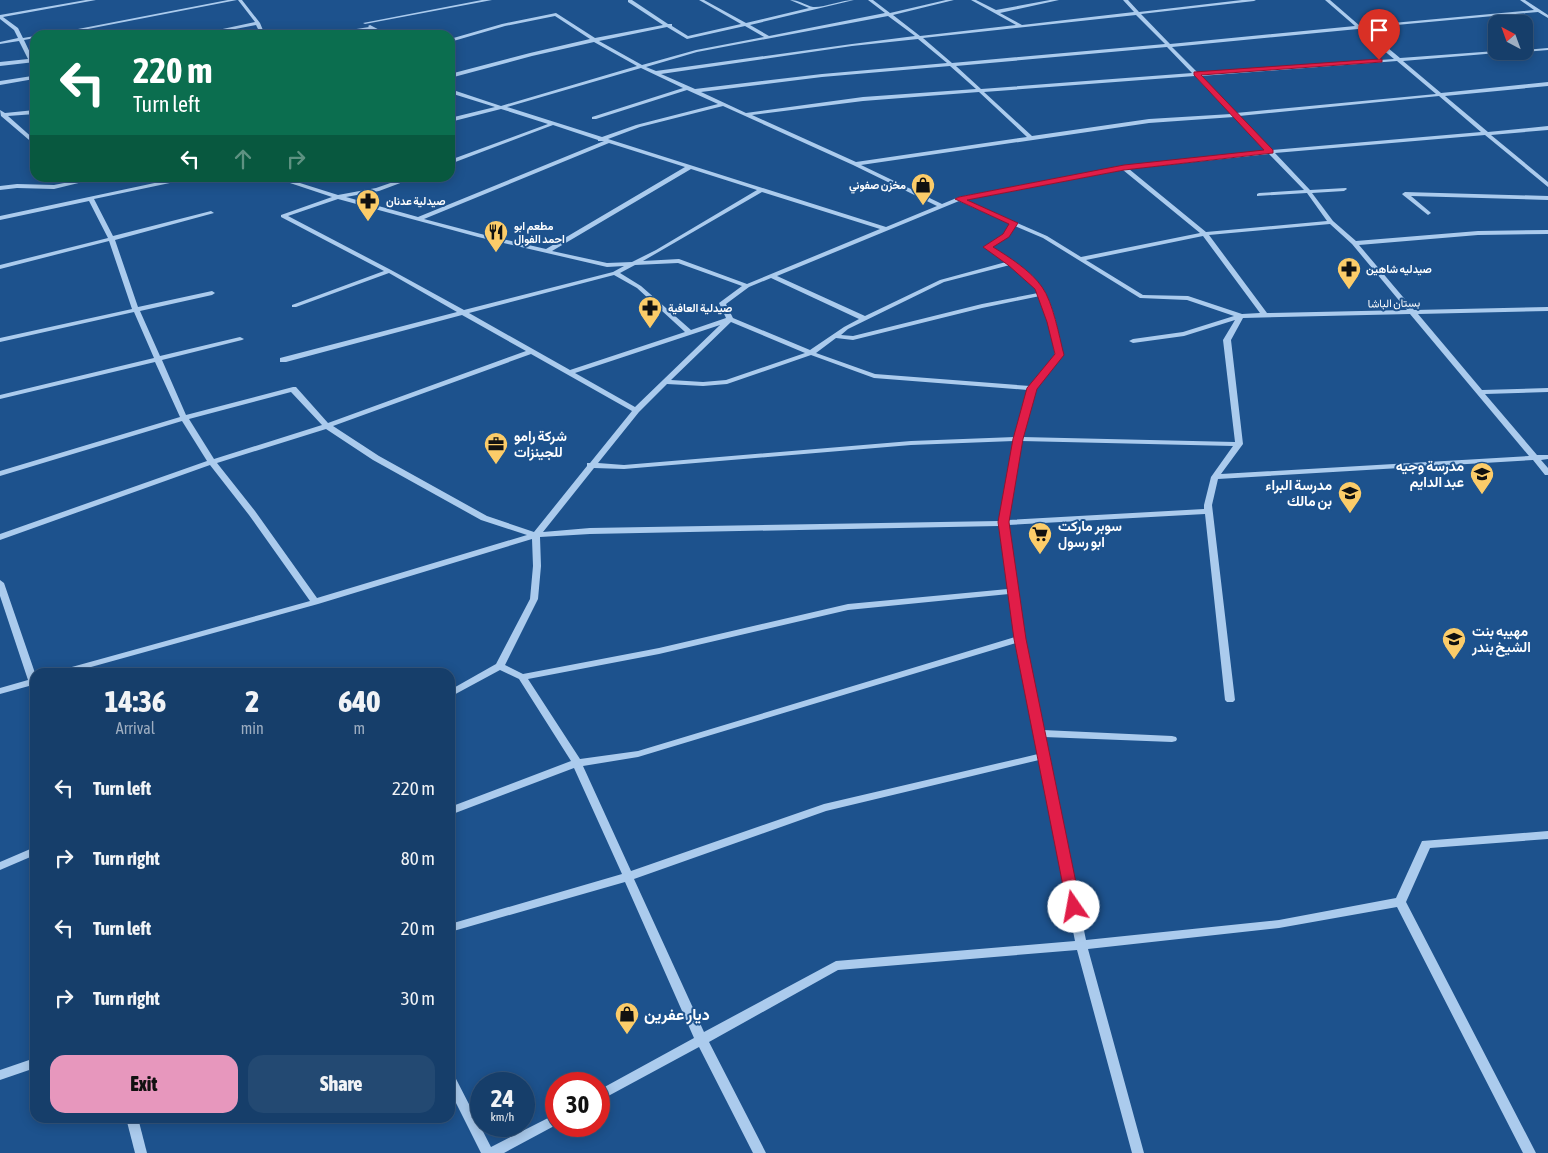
<!DOCTYPE html>
<html lang="en">
<head>
<meta charset="utf-8">
<style>
  :root { --surface:#163e6a; --page:#234972; --text:#f1f3f6; --muted:#9eaec1; --line:#35577e; --accent:#e797bd }
  body { margin:0; font-family:"Asap Condensed",Vazirmatn,sans-serif; background:var(--page); color:var(--text); height:100vh; display:flex; flex-direction:column; font-size:19px; white-space:nowrap }
  * { box-sizing:border-box; margin:0 }
  p { font-size:16px; color:var(--muted) }
  .icon { flex:none; width:28px; height:28px; fill:none; stroke:currentColor; stroke-width:2; stroke-linecap:round; stroke-linejoin:round }
  .map { position:relative; flex:1; overflow:hidden }
  .drawer { position:absolute; left:30px; top:668px; width:425px; height:455px; display:flex; flex-direction:column; background:var(--surface); border-radius:15px; box-shadow:0 2px 12px #0003,0 0 0 1px var(--line) }
  .drawer>* { flex:none }
  .guide { position:absolute; left:30px; top:30px; width:425px; height:152px; border-radius:15px; box-shadow:0 2px 12px #0003,0 0 0 1px var(--line); background:#0b6e4f; color:#fff; overflow:hidden }
  .needle { width:32px; rotate:319deg }
  .controls { position:absolute; left:1488px; top:15px; display:grid; gap:10px }
  .controls a { display:grid; place-items:center; width:45px; height:45px; border-radius:10px; background:var(--surface); box-shadow:0 2px 12px #0003,0 0 0 1px var(--line); font-size:25px }
  .speed { position:absolute; left:470px; top:1072px; display:flex; gap:10px; font-size:25px; font-weight:700; text-align:center }
  .speed>* { display:grid; place-content:center; width:65px; height:65px; border-radius:50%; background:var(--surface); box-shadow:0 2px 12px #0003,0 0 0 1px var(--line); line-height:1 }
  .speed small { font-size:12px; font-weight:400 }
  .speed .limit { border:8px solid #d22; background:#fff; color:#111 }
  .pin { position:absolute; display:grid; place-items:center; width:42px; height:42px; color:#fff; margin:-51px -21px; border-radius:50% 50% 50% 0; rotate:-45deg; box-shadow:0 0 5px #0007 }
  .pin .icon { rotate:45deg }
  .me { position:absolute; width:55px; margin:-28px; rotate:348deg; stroke-linejoin:round; filter:drop-shadow(0 0 4px #0008) }
  .turn { display:flex; align-items:center; gap:18px; height:105px; padding:0 20px; font-size:22px }
  .turn .icon { width:65px; height:65px; stroke-width:2.5 }
  .turn b { display:block; font-size:35px; line-height:42px }
  .lanes { display:flex; align-items:center; height:48px; padding:0 20px; background:#0003; justify-content:center; gap:25px; direction:ltr }
  .lanes .off { opacity:.35 }
  .eta { display:flex; justify-content:space-evenly; align-items:center; height:85px; text-align:center }
  .eta b { font-size:30px; font-weight:800; line-height:35px }
  .cta { display:flex; gap:10px; margin-top:auto; padding:10px 20px }
  .cta a { flex:1; height:58px; border-radius:15px; background:var(--accent); color:#111; font-size:20px; font-weight:800; line-height:58px; text-align:center }
  .cta a+a { background:var(--page); color:var(--text) }
  ul { padding:0; list-style:none }
  li { display:flex; align-items:center; gap:15px; height:70px; padding:0 20px }
  li div { flex:1 }
  li b { display:block; font-size:19px }
  li em { font-style:normal }
  .map>svg:first-child { display:block }
</style>
</head>
<body>
<div class="map">
<svg width="1548" height="1153" viewBox="0 0 1548 1153">
  <rect width="100%" height="100%" fill="#1d528d"/>
  <g fill="none" stroke-linecap="round" stroke-linejoin="round">
    <!-- minor -->
    <g fill="#abcbed" fill-rule="evenodd">
      <polygon points="86,0 96,0 3,17 18,28 23,38 35,36 35,38 24,40 33,59 35,58 35,62 0,66 0,62 28,59 19,41 0,44 0,42 18,38 14,30 0,19 0,15"/>
      <polygon points="228,0 237,0 57,35 47,35"/>
      <polygon points="238,0 242,0 260,23 265,35 261,35 256,25 204,35 195,35 255,22"/>
      <polygon points="482,0 492,0 365,24 363,23"/>
      <path d="M628,0h4l36,24h4v2l16,10 53,-12 -42,-24h5l42,23 63,-15 -19,-8c9,0 15,5 23,7 10,1 29,-7 41,-7l-104,25 19,11 116,-23 -17,-13h5l17,13 56,-13h8l-61,15 27,21 96,-11 -45,-25h5l20,10 54,-10h9l-59,13 22,12 112,-13 -11,-12h5l11,12 103,-12h14l-2,1 -113,13 29,30 185,-18 -30,-26h5l30,26 174,-16 -14,-10h5l23,15v3l-10,-6 -174,16 36,30 96,-7h25l-118,10 38,32 107,-11v4l-103,10 43,36 60,-6v4l-57,5 57,47v5l-63,-52 -210,18 35,37 36,-2 1,1 -3,2 -32,2 21,28 23,20 122,-10 70,-1v4l-70,1 -119,10 55,65 134,-3v4l-130,3 64,76 66,-2v4l-63,2 52,61h11v4l-7,1 7,8v7h-3l-12,-15 -315,19 -6,26 23,195 -2,2h-6l-2,-2 -20,-186 -197,11 17,114 18,91 129,6 4,1 1,2 -1,2 -4,1 -128,-5 42,203 193,-20 117,-22 26,-57 126,-10v8l-118,9 -24,54 130,251h-13l-126,-246 -118,21 -191,21 56,204h-12l-55,-203 -239,20 -129,72 57,111h-13l-54,-106 -100,54v-11l95,-52 -69,-156 -175,50v-8l172,-50 -48,-106 -124,47v-8l121,-46 -52,-82 -19,-9 -50,27v-7l46,-26 34,-65 3,-33 -1,-27 -214,65 -245,68h-13l1,-2 249,-69 -61,-86 -39,-50 -210,75v-6l207,-73 -25,-40 -182,55v-5l180,-54 -25,-55 -155,37v-4l154,-37 -20,-46 -134,30v-4l132,-29 -23,-68 -109,28v-4l108,-27 -19,-37 -89,19v-4l178,-38h9l-3,2 -90,19 19,37 98,-25 3,2 -99,27 23,67 74,-16 3,2 -3,2 -72,16 20,45 80,-19 4,2 -2,1 -80,20 24,55 107,-28h3l32,36 198,-72 -64,-36 -176,47h-6v-4l177,-46 -68,-39 -93,34h-4v-2l92,-34 -103,-54v-2l51,-18 -54,-18 -1,-1h7l54,17 38,-7 29,-10h7l-1,1 -32,12 -33,6 72,20 186,-76h-6v-1l-45,-15 -103,39v-4l98,-36 -47,-15 -51,13v-4l45,-11 -45,-14v-4l51,17 136,-40 -43,-24 -62,14 -82,22v-4l80,-21 60,-14 -35,-23 -50,10 -55,16v-3l52,-15 54,-11 39,25 68,-13 -35,-23zM1136,15l29,29 -213,19 -29,-25zM888,16l27,20 -63,8 -196,27 -10,-4 51,-15zM745,26l19,11 -68,13 -54,15 -43,-24 68,-14 20,12zM1358,29l36,30 -196,14 -26,-26zM918,39l29,24 -125,11 -127,15 -34,-15 191,-28zM1167,47l25,26 -211,16 -25,-23zM1397,61l39,33 -200,19 -35,-37zM950,66l26,23 -113,8 -117,16 -45,-21 121,-15zM641,68l42,20 -91,29v2h4l91,-29 31,14 -82,21 -34,12 -95,-30zM1195,76l36,38 -82,5 -117,17 -48,-44zM979,92l48,45 -171,25 -104,-47 111,-14zM1439,96l42,36 -209,18 -33,-34zM723,106l130,59 84,41 -51,21 -278,-88 32,-12zM1234,117l32,34 -142,15 -165,31 -17,7 -81,-39 288,-42zM609,143l76,24 -139,82 -65,-15 -57,-15zM1269,154l35,36 -45,3 -2,1v2l50,-3 20,28 -121,11 -77,-63zM691,169l66,21 -101,60 -24,12 -25,1 -55,-12zM1123,170l77,63 -119,24 -34,-21 -82,-36zM762,192l118,37 -133,55 -68,-25 -36,2zM338,199l140,38 129,30 17,-1 -11,6 -149,38 -73,-40 -103,-54zM959,201l51,23 -6,10 -20,13 22,15 -66,18 -75,36 -88,-40zM1330,224l22,20 55,66 -140,3 -58,-78zM1015,226l28,12 97,60 47,2 47,16 -51,16 -50,7 -4,2 4,2 51,-7 51,-16 -12,20 12,102 -213,-5 14,-49 27,-33c-5,-22 -8,-48 -21,-67 -11,-18 -33,-30 -51,-41l17,-11zM1203,236l57,77 -18,1 -54,-18 -45,-1 -57,-35zM678,263l64,23 -23,17 7,15 -35,12 -50,-44 -21,-13 15,-8zM1010,265l16,13 12,15 -56,11 -129,32 -12,-1 7,-6 96,-47zM614,275l23,13 48,44 -115,38 -101,-57zM771,278l88,41 -15,8 -34,23 -77,-32 -7,-14 23,-17zM1040,296l8,24 7,35 -25,31 -155,-12 -59,-21 20,-15 17,2 129,-32zM1410,314l119,142 -308,18 22,-30 -12,-104 12,-22zM731,322l74,31 -79,27 -23,2 -32,-2zM720,325l-85,82 -60,-34zM531,354l101,57 -42,52h-3v3l-53,66 -47,-16 -108,-60 -46,-30zM811,355l63,23 154,12 -13,47 -104,4 -287,24 -26,-2 41,-51 28,-28 36,2 24,-2zM291,392l31,33 -108,34 -25,-40zM326,429l47,31 108,60 46,15 -210,63 -62,-87 -38,-48zM1014,441l-15,80 -409,7 -47,4 51,-64 30,1 287,-24zM1021,441l212,5 -22,31 -7,28v4l-196,11zM999,526l9,63 -160,15 -189,44 -136,26 -18,-9 33,-66 3,-33 -1,-29 50,-3zM1009,594l6,43 -377,114 -58,8 -52,-80 131,-25 189,-44zM1016,643l22,111 -214,50 -193,67 -48,-105 55,-9zM1039,760l36,181 -239,20 -132,71 -70,-153 192,-68z"/>
      <path d="M370,25l19,10c-7,0 -12,-5 -18,-5 -18,0 -35,5 -52,5l50,-8 -1,-1z"/>
      <polygon points="1548,48 1548,50 1524,52 1522,51 1524,51 1524,50"/>
      <polygon points="32,76 34,77 34,79 0,85 0,81"/>
      <polygon points="0,110 5,113 35,110 35,114 8,116 35,140 35,145 1,116"/>
      <polygon points="90,178 99,178 54,189 17,188 0,190 0,186 17,184 54,185"/>
      <polygon points="1405,192 1548,196 1548,200 1411,196 1430,212 1431,213 1428,215 1403,195 1402,194"/>
      <polygon points="0,580 4,583 35,673 35,699 32,698 29,686 0,694 0,688 28,680 0,596"/>
      <polygon points="35,847 35,855 0,870 0,862"/>
      <polygon points="35,1058 35,1068 0,1080 0,1070"/>
      <polygon points="450,1074 454,1075 491,1147 556,1114 556,1125 504,1153 481,1153 450,1091"/>
      <polygon points="126,1118 138,1118 147,1153 135,1153"/>
    </g>
  </g>
  <!-- route -->
  <path fill="#e11d48" stroke="#92132f" d="M1379,59h3v3l-181,13 72,75v3l-149,17 -157,30 51,23 -9,14 -16,10c16,10 38,24 49,40 11,15 17,49 22,68l-27,34 -14,50 -14,83 17,117 55,268 -2,4 -5,2 -6,-2 -54,-272 -16,-117 15,-83 14,-51 28,-34 -8,-32 -12,-33 -27,-24 -25,-18 20,-13 6,-10 -54,-25 4,-2 165,-32 140,-15 -70,-75v-3z"/>
  <!-- icons -->
  <defs>
    <g id="shop-pin" transform="scale(1.25)"><path d="M0 17L-7.5 6A9.5 9.5 0 1 1 7.5 6Z" fill="#fccc69" stroke="#1d528d"/><path d="M-5-2.5h2.3a2.7 3.5 0 0 1 5.4 0H5L5.5 6h-11ZM-1.5-2.5h3a1.5 2.3 0 0 0-3 0Z" fill="#111"/></g>
    <g id="pharmacy-pin" transform="scale(1.25)"><path d="M0 17L-7.5 6A9.5 9.5 0 1 1 7.5 6Z" fill="#fccc69" stroke="#1d528d"/><path d="M-2-6h4v4h4v4h-4v4h-4v-4h-4v-4h4Z" fill="#111"/></g>
    <g id="restaurant-pin" transform="scale(1.25)"><path d="M0 17L-7.5 6A9.5 9.5 0 1 1 7.5 6Z" fill="#fccc69" stroke="#1d528d"/><path d="M-5-6h1v4h1v-4h1v4h1v-4h1v5L-1.5 .5V6h-2V.5L-5-1ZM5-6V6H3V1.5H1.5Q1.5-4 5-6Z" fill="#111"/></g>
    <g id="office-pin" transform="scale(1.25)"><path d="M0 17L-7.5 6A9.5 9.5 0 1 1 7.5 6Z" fill="#fccc69" stroke="#1d528d"/><path d="M-6-3h4V-5.5h4V-3h4V5H-6ZM-1-4.5V-3h2v-1.5ZM-6 0V1H6V0Z" fill="#111"/></g>
    <g id="school-pin" transform="scale(1.25)"><path d="M0 17L-7.5 6A9.5 9.5 0 1 1 7.5 6Z" fill="#fccc69" stroke="#1d528d"/><path d="M0-5L7-2L0 1L-7-2ZM-4 1L0 2.5L4 1V4Q0 6-4 4Z" fill="#111"/></g>
    <g id="supermarket-pin" transform="scale(1.25)"><path d="M0 17L-7.5 6A9.5 9.5 0 1 1 7.5 6Z" fill="#fccc69" stroke="#1d528d"/><path d="M-6-5.5h2.5l.6 2H6L4.5 2H-2.5L-4.4-4H-6ZM-1.5 3.2a1.3 1.3 0 1 0 .1 0ZM3 3.2a1.3 1.3 0 1 0 .1 0Z" fill="#111"/></g>
  </defs>
  <g fill-rule="evenodd">
    <use href="#shop-pin" x="923" y="185"/>
    <use href="#pharmacy-pin" x="368" y="201"/>
    <use href="#restaurant-pin" x="496" y="232"/>
    <use href="#pharmacy-pin" x="1349" y="269"/>
    <use href="#pharmacy-pin" x="650" y="308"/>
    <use href="#office-pin" x="496" y="444"/>
    <use href="#school-pin" x="1482" y="474"/>
    <use href="#school-pin" x="1350" y="493"/>
    <use href="#supermarket-pin" x="1040" y="534"/>
    <use href="#school-pin" x="1454" y="639"/>
    <use href="#shop-pin" x="627" y="1014"/>
  </g>
  <g text-anchor="middle" dominant-baseline="central" stroke-width="4" stroke-linejoin="round" paint-order="stroke">
    <!-- far-poi labels -->
    <g font-size="11" font-weight="bold" fill="#fff" stroke="#1d528d" text-anchor="start">
      <text x="906" y="185" text-anchor="end">مخزن صفوني</text>
      <text x="386" y="201">صيدلية عدنان</text>
      <text x="514" y="226">مطعم ابو<tspan x="514" dy="13">احمد الفوال</tspan></text>
      <text x="1366" y="269">صيدليه شاهين</text>
      <text x="668" y="308">صيدلية العافية</text>
    </g>
    <!-- far-street labels -->
    <g font-size="11" fill="#fff" stroke="#1d528d">
      <text transform="translate(1394 303) rotate(-1)">بستان الباشا</text>
    </g>
    <!-- poi labels -->
    <g font-size="14" font-weight="bold" fill="#fff" stroke="#1d528d" text-anchor="start">
      <text x="514" y="436">شركة رامو<tspan x="514" dy="16">للجينزات</tspan></text>
      <text x="1464" y="466" text-anchor="end">مدرسة وجيه<tspan x="1464" dy="16">عبد الدايم</tspan></text>
      <text x="1332" y="485" text-anchor="end">مدرسة البراء<tspan x="1332" dy="16">بن مالك</tspan></text>
      <text x="1058" y="526">سوبر ماركت<tspan x="1058" dy="16">ابو رسول</tspan></text>
      <text x="1472" y="631">مهيبه بنت<tspan x="1472" dy="16">الشيخ بندر</tspan></text>
    </g>
    <!-- near-poi labels -->
    <g font-size="16" font-weight="bold" fill="#fff" stroke="#1d528d" text-anchor="start">
      <text x="644" y="1014">ديار عفرين</text>
    </g>
  </g>
</svg>
<div class="controls">
<a><svg class="needle" viewBox="-14 -14 28 28"><path d="M0-13l5 13h-10z" fill="#e53935"/><path d="M0 13l5-13h-10z" fill="#9eaec1"/></svg></a>
</div>
<div class="speed"><div>24<small>km/h</small></div><div class="limit">30</div></div>
<div class="pin" style="left:1379px;top:60px;background:#d93025"><svg class="icon" aria-label="arrive" viewBox="0 0 24 24"><path d="M6 21V4h12l-3 4 3 4H6"/></svg></div>
<svg class="me" style="left:1074px;top:907px" viewBox="-20 -20 40 40"><circle r="19" fill="#fff"/><path d="M0-13L10 11 0 6-10 11z" fill="#e11d48"/></svg>
<div class="guide">
<div class="turn"><svg class="icon" aria-label="left" viewBox="0 0 24 24"><path d="M17 20v-9H6M10 6l-5 5 5 5"/></svg><div><b>220 m</b>Turn left</div></div>
<div class="lanes"><svg class="icon" aria-label="left" viewBox="0 0 24 24"><path d="M17 20v-9H6M10 6l-5 5 5 5"/></svg><svg class="icon off" aria-label="ahead" viewBox="0 0 24 24"><path d="M12 20V5M6 11l6-6 6 6"/></svg><svg class="icon off" aria-label="right" viewBox="0 0 24 24"><path d="M7 20v-9h11M14 6l5 5-5 5"/></svg></div>
</div>
<section class="drawer">
<div class="eta">
<div><b>14:36</b><p>Arrival</p></div>
<div><b>2</b><p>min</p></div>
<div><b>640</b><p>m</p></div>
</div>
<ul>
<li><svg class="icon" aria-label="left" viewBox="0 0 24 24"><path d="M17 20v-9H6M10 6l-5 5 5 5"/></svg><div><b>Turn left</b></div><em>220 m</em></li>
<li><svg class="icon" aria-label="right" viewBox="0 0 24 24"><path d="M7 20v-9h11M14 6l5 5-5 5"/></svg><div><b>Turn right</b></div><em>80 m</em></li>
<li><svg class="icon" aria-label="left" viewBox="0 0 24 24"><path d="M17 20v-9H6M10 6l-5 5 5 5"/></svg><div><b>Turn left</b></div><em>20 m</em></li>
<li><svg class="icon" aria-label="right" viewBox="0 0 24 24"><path d="M7 20v-9h11M14 6l5 5-5 5"/></svg><div><b>Turn right</b></div><em>30 m</em></li>
</ul>
<div class="cta"><a>Exit</a><a>Share</a></div>
</section>
</div>
</body>
</html>
